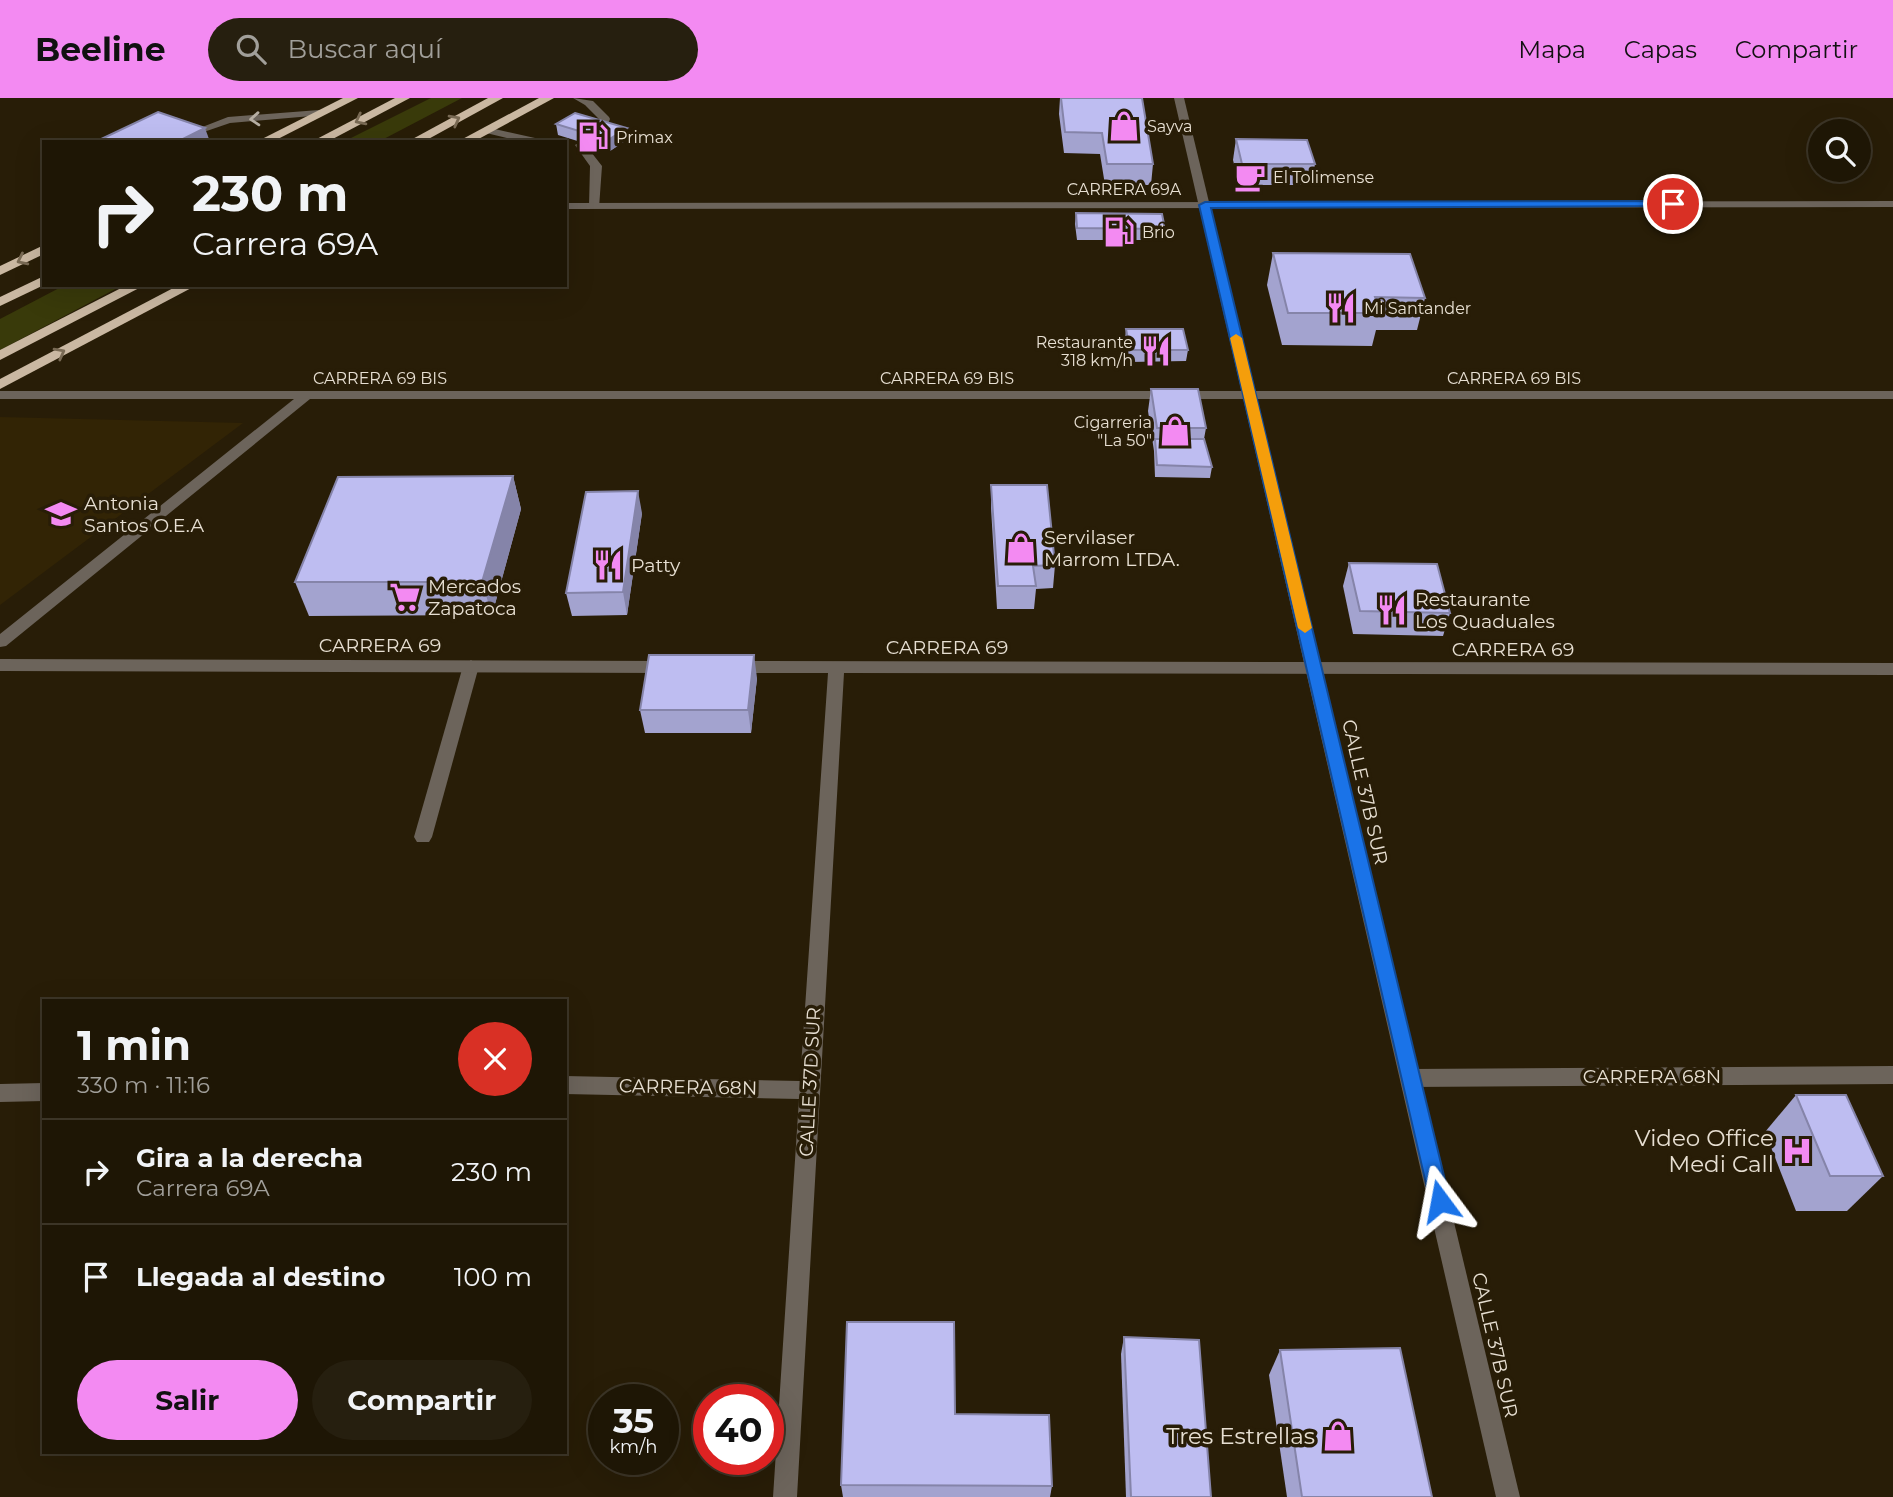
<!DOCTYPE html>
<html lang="es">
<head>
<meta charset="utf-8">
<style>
  :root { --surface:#1e1605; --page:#261f0f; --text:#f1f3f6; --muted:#a19f9a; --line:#3c3527; --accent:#f38af2 }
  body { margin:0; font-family:Montserrat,sans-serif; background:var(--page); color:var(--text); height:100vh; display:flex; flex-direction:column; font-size:26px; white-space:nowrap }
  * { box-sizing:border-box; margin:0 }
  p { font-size:23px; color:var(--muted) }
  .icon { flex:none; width:38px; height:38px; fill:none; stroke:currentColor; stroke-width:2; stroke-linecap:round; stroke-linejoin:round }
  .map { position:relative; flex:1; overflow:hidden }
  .details { position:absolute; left:42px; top:901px; width:525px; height:455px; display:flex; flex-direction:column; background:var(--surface); border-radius:0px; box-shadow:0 7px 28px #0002,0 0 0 2px var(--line) }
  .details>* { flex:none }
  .top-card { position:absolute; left:42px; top:42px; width:525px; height:147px; border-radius:0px; box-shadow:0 7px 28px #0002,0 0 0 2px var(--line); background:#1e1605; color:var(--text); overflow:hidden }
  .controls { position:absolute; left:1808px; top:21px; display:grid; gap:14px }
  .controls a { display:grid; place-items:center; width:63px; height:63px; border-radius:50%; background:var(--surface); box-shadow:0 7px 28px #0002,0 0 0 2px var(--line); font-size:35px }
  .speed { position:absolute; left:588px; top:1286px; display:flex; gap:14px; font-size:35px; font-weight:700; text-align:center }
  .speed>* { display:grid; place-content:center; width:91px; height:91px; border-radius:50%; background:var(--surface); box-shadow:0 7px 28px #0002,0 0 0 2px var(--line); line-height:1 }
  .speed small { font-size:18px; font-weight:400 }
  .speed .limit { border:10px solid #d22; background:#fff; color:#111 }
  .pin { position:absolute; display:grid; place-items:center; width:60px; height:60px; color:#fff; margin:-30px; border:4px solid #fff; border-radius:50%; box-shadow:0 2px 7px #0007 }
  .me { position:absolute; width:77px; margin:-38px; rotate:347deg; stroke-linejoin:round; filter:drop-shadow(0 0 5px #0008) }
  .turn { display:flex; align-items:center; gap:24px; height:147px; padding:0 35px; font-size:32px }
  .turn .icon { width:91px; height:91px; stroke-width:2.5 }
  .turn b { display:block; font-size:49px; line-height:60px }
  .round { display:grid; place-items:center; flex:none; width:74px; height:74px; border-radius:37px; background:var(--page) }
  .overview { display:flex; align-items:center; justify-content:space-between; height:119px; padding:0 35px }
  h1 { font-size:42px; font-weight:700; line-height:52px }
  .action { display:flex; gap:14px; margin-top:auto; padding:14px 35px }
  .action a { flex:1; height:80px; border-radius:42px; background:var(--accent); color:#111; font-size:28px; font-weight:700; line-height:80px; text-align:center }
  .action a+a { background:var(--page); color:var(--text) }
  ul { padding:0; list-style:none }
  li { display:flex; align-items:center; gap:21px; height:105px; padding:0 35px; border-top:2px solid var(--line) }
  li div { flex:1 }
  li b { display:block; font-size:26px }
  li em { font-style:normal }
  header { display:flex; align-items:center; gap:42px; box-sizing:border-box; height:98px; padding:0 35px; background:var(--accent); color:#111 }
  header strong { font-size:33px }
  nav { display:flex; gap:38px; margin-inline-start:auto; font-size:24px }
  .search { width:490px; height:63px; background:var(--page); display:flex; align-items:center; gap:18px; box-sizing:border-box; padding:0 24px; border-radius:38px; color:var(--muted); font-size:26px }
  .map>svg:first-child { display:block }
</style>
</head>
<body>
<header>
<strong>Beeline</strong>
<div class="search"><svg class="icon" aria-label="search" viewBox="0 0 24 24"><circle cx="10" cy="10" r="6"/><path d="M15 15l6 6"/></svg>Buscar aquí</div>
<nav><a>Mapa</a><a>Capas</a><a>Compartir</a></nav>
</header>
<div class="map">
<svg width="1893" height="1399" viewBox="0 0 1893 1399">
  <rect width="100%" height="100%" fill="#281d07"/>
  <!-- built -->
  <polygon fill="#322405" points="0,319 243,325 0,507"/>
  <!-- green -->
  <g fill="#393a0a">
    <polygon points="431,0 462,0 378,44 343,44"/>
    <polygon points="65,187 123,187 0,252 0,221"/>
  </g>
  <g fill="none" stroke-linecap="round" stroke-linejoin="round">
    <!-- service -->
    <g fill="#6c645b" fill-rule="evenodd">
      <polygon points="573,0 593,3 609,19 610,21 604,35 595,33 599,21 585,7"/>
      <polygon points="319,12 323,13 323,17 230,25 192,38 187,35 228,19"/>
      <polygon points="486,29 544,42 545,44 524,44 482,34 481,32"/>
      <polygon points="580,44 584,45 602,68 599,110 589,108 590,68 575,47"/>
      <polygon points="471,562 479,568 432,739 429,744 417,744 414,739 463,568"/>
    </g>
    <!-- minor -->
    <g fill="#6c645b" fill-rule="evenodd">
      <polygon points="1893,103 1893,109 565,111 565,105"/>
      <polygon points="0,293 1893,293 1893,301 310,301 6,548 0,549 0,536 294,301 0,301"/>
      <polygon points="0,561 668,563 676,569 668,575 0,573"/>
      <polygon points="731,563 1893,565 1893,577 844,575 797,1399 773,1399 799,1001 565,996 565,978 800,983 828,575 731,575 723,569"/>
      <polygon points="1893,968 1893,986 1411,989 1404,986 1401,980 1404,974 1411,971"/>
      <polygon points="44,985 44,1003 0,1004 0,986"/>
    </g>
    <!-- tertiary -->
    <polygon fill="#6c645b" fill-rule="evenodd" points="1174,0 1184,0 1520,1399 1496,1399"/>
    <!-- trunk -->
    <g fill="#cab8a2" fill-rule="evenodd">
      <polygon points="343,0 358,0 272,44 256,44"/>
      <polygon points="395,0 410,0 327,44 311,44"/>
      <polygon points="488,0 503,0 423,44 407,44"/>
      <polygon points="539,0 554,0 473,44 457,44"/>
      <polygon points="44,147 44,156 0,177 0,168"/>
      <polygon points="44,178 44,187 0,208 0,199"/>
      <polygon points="127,187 145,187 0,262 0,252"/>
      <polygon points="179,187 197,187 0,291 0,281"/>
    </g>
  </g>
  <!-- wall -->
  <g fill="#a3a3cf">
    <polygon points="1060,0 1142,0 1153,66 1151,87 1105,87 1100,56 1064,55 1059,16"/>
    <polygon points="556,26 627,30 628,41 610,53 558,37"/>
    <polygon points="1236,41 1315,66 1311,87 1239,87 1233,62"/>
    <polygon points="1076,115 1165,131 1163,142 1077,142 1075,126"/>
    <polygon points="1273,155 1425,200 1417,232 1376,232 1372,248 1282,247 1267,187"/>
    <polygon points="1126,231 1188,252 1186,263 1129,264 1125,242"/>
    <polygon points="1151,291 1206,330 1204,341 1212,369 1210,380 1155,379 1154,353 1148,313"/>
    <polygon points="513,378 521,411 492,517 309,518 295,484"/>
    <polygon points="991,387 1055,467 1053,490 1036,491 1034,511 997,511 991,410"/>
    <polygon points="642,415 627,517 572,518 566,495"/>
    <polygon points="1349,465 1450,515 1443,538 1353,536 1343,488"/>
    <polygon points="757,580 751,635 645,635 640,612"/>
    <polygon points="1796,997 1883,1078 1847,1113 1796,1113 1765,1034"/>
    <polygon points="1124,1239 1211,1399 1126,1399 1121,1256"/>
    <polygon points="1280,1252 1432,1399 1287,1399 1269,1277"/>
    <polygon points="955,1316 1052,1388 1050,1399 843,1399 841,1387"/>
  </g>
  <!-- shaded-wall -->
  <g fill="#8584a9">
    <polygon points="205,30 209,41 202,44 177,44"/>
    <polygon points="627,30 628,41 610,53 608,42"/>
    <polygon points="513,378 521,411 492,517 482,484"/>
    <polygon points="638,393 642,415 627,517 623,494"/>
    <polygon points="754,557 757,580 751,635 748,612"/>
  </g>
  <!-- building -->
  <g fill="#bebdf1" stroke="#8584a9" stroke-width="2">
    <polygon points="1061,0 1142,0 1153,66 1107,66 1102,35 1065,34"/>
    <polygon points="158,14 205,30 177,44 95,44"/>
    <polygon points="575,15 627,30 608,42 556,26"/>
    <polygon points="1236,41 1307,42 1315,66 1242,66"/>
    <polygon points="1076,115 1162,116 1165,131 1077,130"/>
    <polygon points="1273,155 1410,156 1425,200 1375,199 1380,215 1288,215"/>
    <polygon points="1126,231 1183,231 1188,252 1130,252"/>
    <polygon points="1151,291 1198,291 1206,330 1157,330"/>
    <polygon points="1155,341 1204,341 1212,369 1157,367"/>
    <polygon points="513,378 482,484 295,484 338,379"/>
    <polygon points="991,387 1047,387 1055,467 1033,468 1036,488 998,488"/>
    <polygon points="638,393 623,494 566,495 586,394"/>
    <polygon points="1349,465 1437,466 1450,515 1360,513"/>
    <polygon points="649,557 754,557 748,612 640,612"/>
    <polygon points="1796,997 1846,997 1883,1078 1830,1078"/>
    <polygon points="847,1224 954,1224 955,1316 1049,1317 1052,1388 841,1387"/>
    <polygon points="1124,1239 1199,1242 1211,1399 1131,1399"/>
    <polygon points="1400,1250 1432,1399 1302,1399 1280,1252"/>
  </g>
  <!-- one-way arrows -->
  <defs><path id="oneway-chevron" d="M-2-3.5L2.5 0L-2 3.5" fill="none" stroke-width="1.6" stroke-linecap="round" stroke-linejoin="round" transform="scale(1.75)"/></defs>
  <use stroke="#b6aea2" href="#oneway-chevron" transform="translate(255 21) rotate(176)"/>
  <g stroke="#796a54">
    <use href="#oneway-chevron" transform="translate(360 22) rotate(153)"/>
    <use href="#oneway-chevron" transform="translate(455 22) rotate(-28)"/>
    <use href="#oneway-chevron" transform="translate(22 162) rotate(154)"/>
    <use href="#oneway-chevron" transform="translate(60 255) rotate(-28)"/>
  </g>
  <!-- route -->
  <polygon fill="#1a73e8" stroke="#114b97" stroke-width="2" points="1673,103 1678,106 1676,108 1211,110 1450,1103 1447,1109 1440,1112 1433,1109 1430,1103 1199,107 1205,104"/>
  <!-- slow -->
  <polygon fill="#f59e0b" points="1236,236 1242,240 1312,530 1305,535 1298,530 1230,240"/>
  <!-- icons -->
  <defs>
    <g id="shop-bare" transform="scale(2.415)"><path d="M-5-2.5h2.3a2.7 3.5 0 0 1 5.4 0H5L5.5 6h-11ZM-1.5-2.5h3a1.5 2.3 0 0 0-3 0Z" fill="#f38af2" stroke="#281d07" stroke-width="2.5" paint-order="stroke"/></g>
    <g id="fuel-bare" transform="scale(2.415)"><path d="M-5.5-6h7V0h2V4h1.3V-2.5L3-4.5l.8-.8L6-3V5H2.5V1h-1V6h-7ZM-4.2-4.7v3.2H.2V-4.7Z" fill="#f38af2" stroke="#281d07" stroke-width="2.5" paint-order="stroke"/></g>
    <g id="cafe-bare" transform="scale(2.415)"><path d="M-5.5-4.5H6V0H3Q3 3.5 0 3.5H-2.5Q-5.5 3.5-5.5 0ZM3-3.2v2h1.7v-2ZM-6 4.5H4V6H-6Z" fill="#f38af2" stroke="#281d07" stroke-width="2.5" paint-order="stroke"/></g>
    <g id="restaurant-bare" transform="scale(2.415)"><path d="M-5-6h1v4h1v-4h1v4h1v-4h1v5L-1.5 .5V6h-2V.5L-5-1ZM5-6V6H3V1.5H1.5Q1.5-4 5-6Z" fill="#f38af2" stroke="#281d07" stroke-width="2.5" paint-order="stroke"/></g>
    <g id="school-bare" transform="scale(2.415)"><path d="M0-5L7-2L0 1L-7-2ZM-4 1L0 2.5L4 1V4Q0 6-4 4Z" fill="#f38af2" stroke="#281d07" stroke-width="2.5" paint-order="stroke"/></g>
    <g id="supermarket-bare" transform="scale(2.415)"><path d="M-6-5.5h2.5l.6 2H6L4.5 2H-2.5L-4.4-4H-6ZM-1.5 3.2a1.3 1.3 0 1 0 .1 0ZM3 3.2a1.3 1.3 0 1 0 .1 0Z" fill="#f38af2" stroke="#281d07" stroke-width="2.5" paint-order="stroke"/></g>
    <g id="hospital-bare" transform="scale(2.415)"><path d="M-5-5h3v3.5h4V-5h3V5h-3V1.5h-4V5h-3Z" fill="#f38af2" stroke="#281d07" stroke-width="2.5" paint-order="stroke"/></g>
  </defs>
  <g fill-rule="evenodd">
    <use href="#shop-bare" x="1124" y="28"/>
    <use href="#fuel-bare" x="593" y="39"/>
    <use href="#cafe-bare" x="1250" y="79"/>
    <use href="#fuel-bare" x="1119" y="134"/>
    <use href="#restaurant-bare" x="1341" y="210"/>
    <use href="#restaurant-bare" x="1156" y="253"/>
    <use href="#shop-bare" x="1175" y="333"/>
    <use href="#school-bare" x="61" y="416"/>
    <use href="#shop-bare" x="1021" y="450"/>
    <use href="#restaurant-bare" x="608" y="467"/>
    <use href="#supermarket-bare" x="405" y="499"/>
    <use href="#restaurant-bare" x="1392" y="512"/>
    <use href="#hospital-bare" x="1797" y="1053"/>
    <use href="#shop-bare" x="1338" y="1338"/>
  </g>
  <g text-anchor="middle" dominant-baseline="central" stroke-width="7" stroke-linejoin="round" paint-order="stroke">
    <!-- far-poi labels -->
    <g font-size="16" fill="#e7dfd2" stroke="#281d07" text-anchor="start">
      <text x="1147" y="28">Sayva</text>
      <text x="616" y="39">Primax</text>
      <text x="1273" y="79">El Tolimense</text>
      <text x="1142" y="134">Brio</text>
      <text x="1364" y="210">Mi Santander</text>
      <text x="1133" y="244" text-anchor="end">Restaurante<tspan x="1133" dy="18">318 km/h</tspan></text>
      <text x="1152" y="324" text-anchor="end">Cigarreria<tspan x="1152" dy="18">"La 50"</tspan></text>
    </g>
    <!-- far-street labels -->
    <g font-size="16" fill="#e7dfd2" stroke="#281d07">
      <text x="1124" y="91">CARRERA 69A</text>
      <text x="380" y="280">CARRERA 69 BIS</text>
      <text x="947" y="280">CARRERA 69 BIS</text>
      <text x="1514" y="280">CARRERA 69 BIS</text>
    </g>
    <!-- poi labels -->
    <g font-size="19" fill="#e7dfd2" stroke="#281d07" text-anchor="start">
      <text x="84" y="405">Antonia<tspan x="84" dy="22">Santos O.E.A</tspan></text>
      <text x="1044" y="439">Servilaser<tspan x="1044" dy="22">Marrom LTDA.</tspan></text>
      <text x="631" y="467">Patty</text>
      <text x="428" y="488">Mercados<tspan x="428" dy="22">Zapatoca</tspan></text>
      <text x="1415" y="501">Restaurante<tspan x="1415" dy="22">Los Quaduales</tspan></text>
    </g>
    <!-- street labels -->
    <g font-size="19" fill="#e7dfd2" stroke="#281d07">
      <text x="380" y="547">CARRERA 69</text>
      <text x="947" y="549">CARRERA 69</text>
      <text x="1513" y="551">CARRERA 69</text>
      <text transform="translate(1365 694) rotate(77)">CALLE 37B SUR</text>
      <text x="1652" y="978">CARRERA 68N</text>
      <text transform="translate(810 984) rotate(-87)">CALLE 37D SUR</text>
      <text transform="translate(688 989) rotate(1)">CARRERA 68N</text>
      <text transform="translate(1495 1247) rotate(77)">CALLE 37B SUR</text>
    </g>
    <!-- near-poi labels -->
    <g font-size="23" fill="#e7dfd2" stroke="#281d07" text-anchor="end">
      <text x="1774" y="1040">Video Office<tspan x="1774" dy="26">Medi Call</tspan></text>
      <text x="1315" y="1338">Tres Estrellas</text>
    </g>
  </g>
</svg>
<div class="controls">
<a><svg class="icon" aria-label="search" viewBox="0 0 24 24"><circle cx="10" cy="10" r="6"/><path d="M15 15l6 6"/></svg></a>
</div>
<div class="speed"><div>35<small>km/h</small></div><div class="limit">40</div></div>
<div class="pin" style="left:1673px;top:106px;background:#d93025"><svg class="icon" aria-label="arrive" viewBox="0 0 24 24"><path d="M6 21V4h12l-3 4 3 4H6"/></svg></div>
<svg class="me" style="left:1440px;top:1103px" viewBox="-20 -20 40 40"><path d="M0-17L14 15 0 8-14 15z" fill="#1a73e8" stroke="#fff" stroke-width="4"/></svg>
<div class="top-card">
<div class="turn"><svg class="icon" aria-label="right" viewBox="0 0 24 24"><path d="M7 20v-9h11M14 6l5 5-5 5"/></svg><div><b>230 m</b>Carrera 69A</div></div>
</div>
<section class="details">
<div class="overview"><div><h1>1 min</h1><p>330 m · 11:16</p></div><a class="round" style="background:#d93025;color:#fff"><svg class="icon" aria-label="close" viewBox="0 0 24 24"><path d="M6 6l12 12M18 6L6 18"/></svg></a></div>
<ul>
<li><svg class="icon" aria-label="right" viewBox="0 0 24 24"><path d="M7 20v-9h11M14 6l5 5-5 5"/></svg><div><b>Gira a la derecha</b><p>Carrera 69A</p></div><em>230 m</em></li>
<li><svg class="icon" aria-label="arrive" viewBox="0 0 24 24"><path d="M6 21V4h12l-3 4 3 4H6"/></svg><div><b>Llegada al destino</b></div><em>100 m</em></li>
</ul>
<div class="action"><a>Salir</a><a>Compartir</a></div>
</section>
</div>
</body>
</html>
